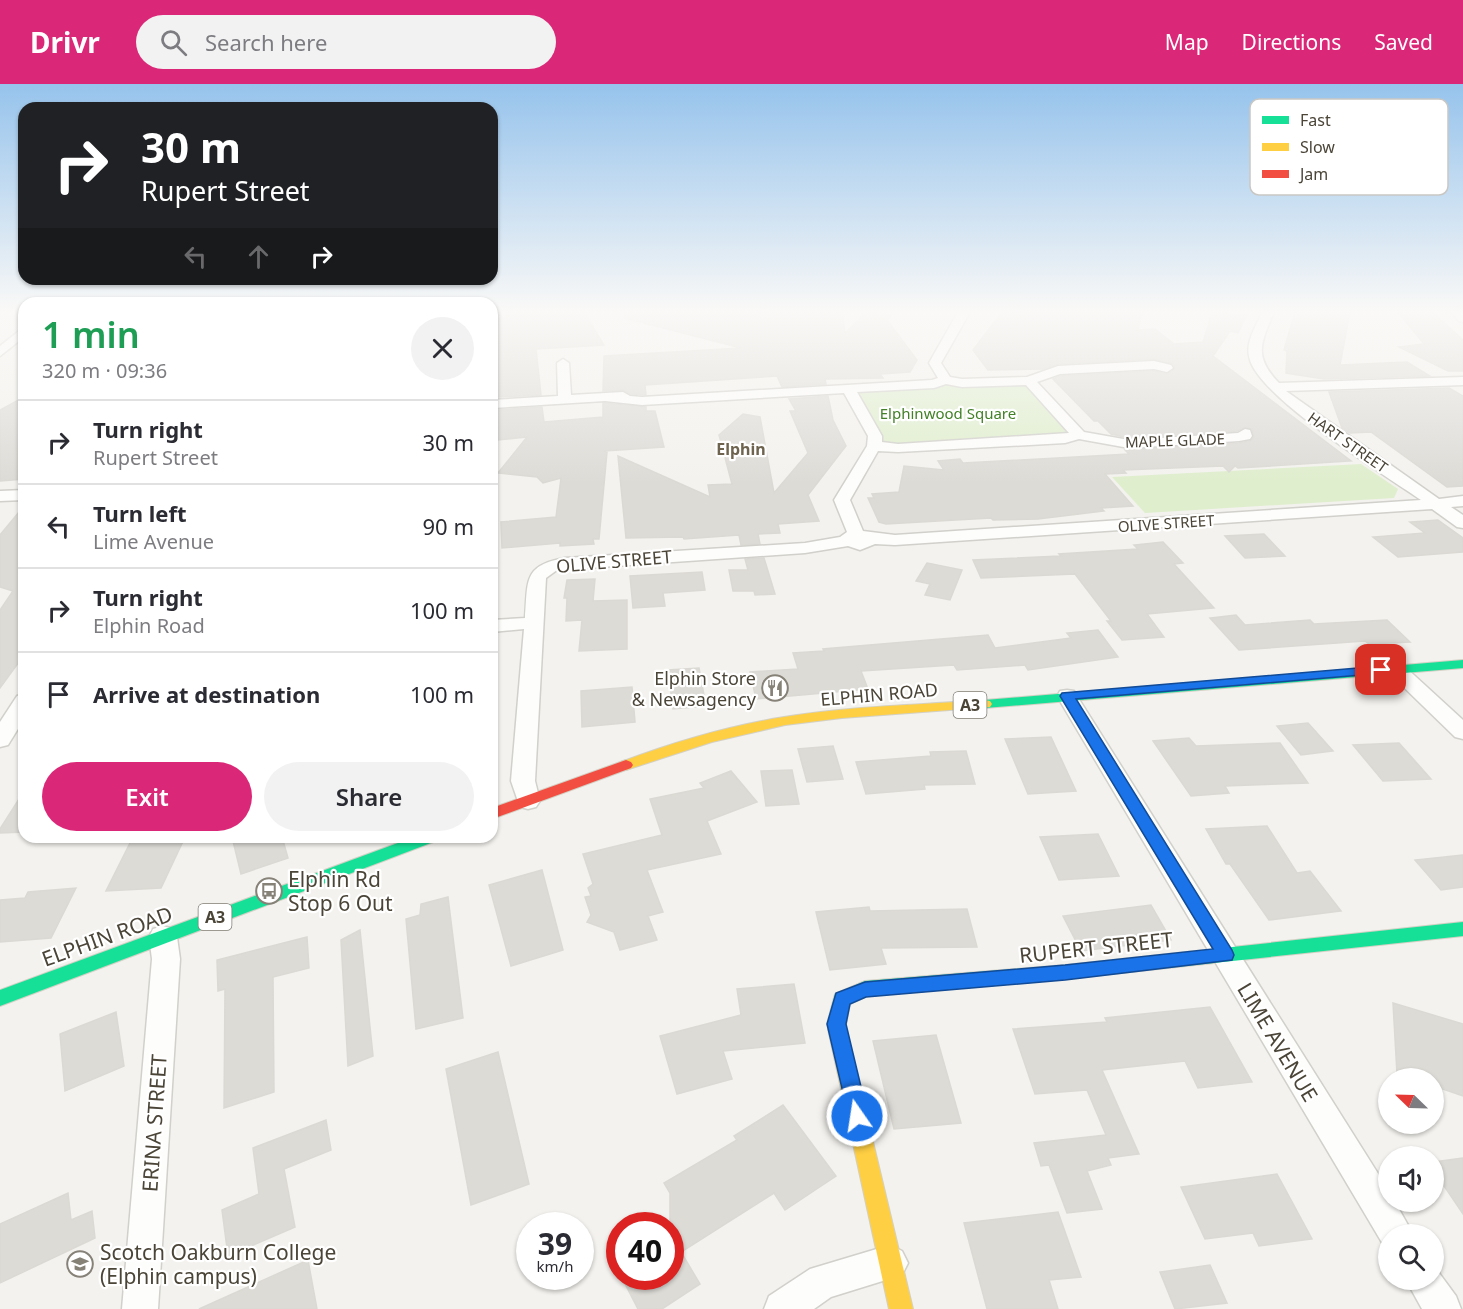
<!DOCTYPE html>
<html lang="en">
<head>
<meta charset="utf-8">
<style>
  :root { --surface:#fff; --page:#f2f2f3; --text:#2b2b33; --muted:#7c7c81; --line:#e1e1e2; --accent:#db2777 }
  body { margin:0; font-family:"Noto Sans",sans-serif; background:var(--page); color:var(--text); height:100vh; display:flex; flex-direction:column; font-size:22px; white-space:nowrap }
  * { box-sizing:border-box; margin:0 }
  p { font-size:20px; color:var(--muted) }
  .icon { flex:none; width:33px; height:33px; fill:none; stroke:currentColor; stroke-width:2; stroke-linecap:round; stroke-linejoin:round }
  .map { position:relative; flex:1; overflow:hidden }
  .side { position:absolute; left:18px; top:213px; width:480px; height:546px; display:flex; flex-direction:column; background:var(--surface); border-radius:18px; box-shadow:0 2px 4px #0004 }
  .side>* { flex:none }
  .top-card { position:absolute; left:18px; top:18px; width:480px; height:183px; border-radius:18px; box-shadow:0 2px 4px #0004; background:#202124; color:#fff; overflow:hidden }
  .needle { width:39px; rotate:293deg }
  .buttons { position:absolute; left:1378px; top:984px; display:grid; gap:12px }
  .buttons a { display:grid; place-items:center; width:66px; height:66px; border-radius:50%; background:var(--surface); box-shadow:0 2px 4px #0004; font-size:30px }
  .speed { position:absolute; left:516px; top:1128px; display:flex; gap:12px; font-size:30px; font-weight:700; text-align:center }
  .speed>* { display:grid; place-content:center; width:78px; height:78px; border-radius:50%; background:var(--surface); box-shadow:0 2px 4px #0004; line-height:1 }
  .speed small { font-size:15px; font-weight:400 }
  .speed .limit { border:9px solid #d22; background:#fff; color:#111 }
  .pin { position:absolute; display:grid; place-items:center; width:51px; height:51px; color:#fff; margin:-26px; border-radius:12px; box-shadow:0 3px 9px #0006 }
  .me { position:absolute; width:66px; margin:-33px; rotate:347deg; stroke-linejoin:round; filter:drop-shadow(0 0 4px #0008) }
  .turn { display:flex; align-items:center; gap:21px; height:126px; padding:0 24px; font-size:27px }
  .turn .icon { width:78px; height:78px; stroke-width:2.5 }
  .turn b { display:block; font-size:42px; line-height:51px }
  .lanes { display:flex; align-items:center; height:57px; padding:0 24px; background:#0003; justify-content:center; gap:30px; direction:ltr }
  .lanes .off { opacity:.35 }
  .round { display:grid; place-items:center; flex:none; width:63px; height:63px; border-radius:32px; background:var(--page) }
  .summary { display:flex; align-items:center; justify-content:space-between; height:102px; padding:0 24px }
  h1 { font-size:36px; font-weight:600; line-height:45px; color:#1e9e55 }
  .cta { display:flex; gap:12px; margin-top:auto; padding:12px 24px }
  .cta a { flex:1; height:69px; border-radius:36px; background:var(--accent); color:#fff; font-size:24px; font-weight:600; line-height:69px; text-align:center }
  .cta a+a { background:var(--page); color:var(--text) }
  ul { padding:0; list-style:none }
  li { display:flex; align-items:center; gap:18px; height:84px; padding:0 24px; border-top:2px solid var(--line) }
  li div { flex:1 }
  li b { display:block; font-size:22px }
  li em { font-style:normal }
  header { display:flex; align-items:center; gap:36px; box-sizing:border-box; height:84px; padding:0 30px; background:var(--accent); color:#fff }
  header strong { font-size:28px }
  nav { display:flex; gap:33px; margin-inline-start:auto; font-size:21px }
  .search { width:420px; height:54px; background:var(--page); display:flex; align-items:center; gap:15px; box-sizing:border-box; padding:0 21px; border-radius:33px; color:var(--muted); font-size:22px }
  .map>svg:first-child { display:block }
</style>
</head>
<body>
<header>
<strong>Drivr</strong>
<div class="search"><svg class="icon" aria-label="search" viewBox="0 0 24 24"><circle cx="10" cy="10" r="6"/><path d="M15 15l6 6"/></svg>Search here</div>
<nav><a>Map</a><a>Directions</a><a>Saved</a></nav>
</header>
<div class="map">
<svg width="1463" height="1225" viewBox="0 0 1463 1225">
  <rect width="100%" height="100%" fill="#f3f2ee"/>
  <!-- green -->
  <g fill="#dfeecd">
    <polygon points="1020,299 1028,302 1069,349 1066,351 896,361 881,356 858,311 862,307 944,300"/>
    <polygon points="1361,380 1398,405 1394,414 1145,429 1112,393"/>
  </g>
  <!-- building -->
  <g fill="#dddbd6" stroke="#dbd9d3" stroke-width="1.5">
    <polygon points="492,228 584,228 604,261 536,265 541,311 497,313 497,309 492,310"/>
    <polygon points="625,228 842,228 845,249 867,228 893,230 887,236 917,276 910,288 880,290 883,294 825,295 826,300 782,303 777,292 645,301 646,311 631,310 623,306 603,307 604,272 741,264 624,234"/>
    <polygon points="1002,228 1142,228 1138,246 1155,245 1174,260 1203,258 1212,228 1247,231 1238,249 1230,247 1213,272 1351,377 1238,384 1235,382 1229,388 1223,382 1123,386 1126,389 1105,390 1133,422 1101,424 1104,427 1038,435 993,436 991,434 886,440 879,438 868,414 874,414 872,410 899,408 904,382 944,386 938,377 960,375 963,379 1129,370 1125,366 1239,359 1250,357 1254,353 1252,345 1245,343 1237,347 1129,354 1111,350 1098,337 1094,337 1053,295 1060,292 1154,287 1166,290 1175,284 1173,280 1154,275 1058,280 1043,285 988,286 973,266"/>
    <polygon points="1295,228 1350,228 1340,281 1407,278 1430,292 1324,295 1286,289 1287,267 1284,266"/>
    <polygon points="1398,228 1431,228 1436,231 1463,256 1463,287 1448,287 1399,263 1424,260"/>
    <polygon points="1449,304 1463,312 1463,402 1447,403 1371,348 1350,349 1342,344 1329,308"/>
    <polygon points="828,312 833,336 846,362 808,411 819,437 778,440 780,449 758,450 760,460 741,461 739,451 684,455 683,453 626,454 618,372 710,413 708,401 732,400 719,351 743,330 760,333 774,409 808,369 790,327 796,327 789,315"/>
    <polygon points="24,313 24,395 0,397 0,326"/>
    <polygon points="603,319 646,323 646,327 655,327 664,363 604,367 607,368 599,455 593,455 594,460 560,462 560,459 502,464 501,438 556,433 561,394 543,399 537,393 498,389 527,353 498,356 498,326 542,323 544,338 603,333"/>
    <polygon points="24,422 24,571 0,604 0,526 13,507 0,503 0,451"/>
    <polygon points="1438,436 1463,454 1463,468 1398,473 1373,453 1425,449 1410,438"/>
    <polygon points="1264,450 1285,472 1245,474 1225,452"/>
    <polygon points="1163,458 1183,479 1174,480 1214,524 1147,530 1164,553 1122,556 1107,537 1111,537 1075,490 981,494 973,476 1061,472 1059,470 1138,465 1134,461"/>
    <polygon points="764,474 775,510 755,511 754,507 733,507 729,486 748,486 745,475"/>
    <polygon points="927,479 962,486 950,516 925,511 930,500 916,497"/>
    <polygon points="702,488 705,506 663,509 665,522 633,524 630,492"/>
    <polygon points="595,495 593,517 627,516 627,565 579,567 582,536 566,537 567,514 564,514 567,496"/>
    <polygon points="1236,531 1245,541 1310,536 1314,540 1387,536 1410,558 1369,560 1365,557 1239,566 1210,534"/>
    <polygon points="1098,546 1118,573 1028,586 1025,581 957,586 954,581 861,587 868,605 756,615 750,588 798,585 793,569 824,567 823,565 988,551 995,564 1071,554 1067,549"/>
    <polygon points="699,584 706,622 673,625 668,586"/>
    <polygon points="632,603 635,638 582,643 581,607"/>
    <polygon points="1308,639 1333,667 1301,671 1277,642"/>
    <polygon points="1051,653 1076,707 1028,710 1005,655"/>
    <polygon points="1189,654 1196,662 1280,659 1308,699 1225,702 1229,709 1191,712 1153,657"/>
    <polygon points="1399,659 1431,695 1383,697 1353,661"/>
    <polygon points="833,662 843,695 807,698 798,665"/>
    <polygon points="966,667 975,700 924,701 925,705 866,710 856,678 931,672 930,668"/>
    <polygon points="792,686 799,720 766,722 761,687"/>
    <polygon points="731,687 757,718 707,737 721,770 647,786 663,828 648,832 657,856 620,866 614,848 587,838 591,831 585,813 591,812 588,804 593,800 583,770 662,751 650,715 704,704 700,699"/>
    <polygon points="24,707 24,748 0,749 0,745"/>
    <polygon points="1267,742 1297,789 1310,787 1341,827 1269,836 1230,780 1226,780 1206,745"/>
    <polygon points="1098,750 1119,792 1059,796 1040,753"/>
    <polygon points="133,753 185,753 161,804 106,807"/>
    <polygon points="232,753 282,753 288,774 241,790"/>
    <polygon points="1463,771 1463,803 1441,806 1415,776"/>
    <polygon points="542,786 563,866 511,882 489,801"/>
    <polygon points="76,804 51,854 0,858 0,816 25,814 28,808"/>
    <polygon points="448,813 463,934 416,945 406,835 420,831 421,820"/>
    <polygon points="1151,821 1171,856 1081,867 1063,832"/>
    <polygon points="869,823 870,827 967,825 977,863 881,864 886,880 830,886 816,828"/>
    <polygon points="360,846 373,972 348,982 341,856"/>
    <polygon points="307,853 309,884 273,893 274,1008 224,1024 225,905 218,907 217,876"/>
    <polygon points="794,900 805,959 723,967 732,995 677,1010 660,952 741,931 737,905"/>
    <polygon points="1393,919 1463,940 1463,1012 1434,1002 1434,994 1410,994 1397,990"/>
    <polygon points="1210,923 1252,998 1198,1004 1185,977 1102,986 1139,1070 1108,1074 1111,1081 1087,1087 1102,1125 1067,1129 1049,1081 1041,1082 1034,1059 1106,1051 1087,1006 1035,1010 1013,945 1107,938 1105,934"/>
    <polygon points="116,928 124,982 65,1007 60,950"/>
    <polygon points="936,951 961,1039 894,1045 873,957"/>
    <polygon points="498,968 529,1100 471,1121 446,985"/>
    <polygon points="783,1021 836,1092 785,1126 774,1109 681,1168 700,1200 662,1225 638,1225 621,1192 670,1192 670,1109 664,1099 737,1056 734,1052"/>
    <polygon points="326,1036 331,1066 284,1085 295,1143 228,1172 222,1126 259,1110 253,1064"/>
    <polygon points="1463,1074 1463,1130 1434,1087 1434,1078"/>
    <polygon points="1277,1090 1312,1155 1259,1162 1253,1149 1205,1155 1181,1103"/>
    <polygon points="68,1109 71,1136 92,1127 95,1154 0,1199 0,1140"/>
    <polygon points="1058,1128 1081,1193 1049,1196 1058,1225 987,1225 964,1139"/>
    <polygon points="308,1176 317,1225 199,1225"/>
    <polygon points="1210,1181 1227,1219 1175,1225 1160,1188"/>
  </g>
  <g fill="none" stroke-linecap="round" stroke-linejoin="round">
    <!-- street casing -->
    <g stroke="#d1d0cb" stroke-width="3">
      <g id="street">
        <path d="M958,228h12l-29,51 9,14 12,2 65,-2 31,-11 96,-5 17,4 2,3 -6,4 -13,-3 -94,5 -23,8 47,50 45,8 109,-7 7,-4 5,1 2,6 -2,3 -11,2 -110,7 -50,-9 -14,4 -167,9 -20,-1 -28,49 13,31 32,4 526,-35c-38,-26 -159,-101 -171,-140 -6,-17 6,-33 12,-48h12c-13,31 -21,44 5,71l184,-6v8l-177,6 153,108 24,-3v10l-12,1 12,8v13l-6,-1 -25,-18 -537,36 -20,-1 -15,6 -12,-4 -43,7 -248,17 -11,8 -11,203 5,20 -4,6 -8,2 -8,-2 -9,-26 13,-152 -32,3v-12l33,-2c3,-37 -2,-53 40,-60l240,-15 35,-6 7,-5 -13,-32 33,-54 1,-10 -24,-43 -202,12 -37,-4 -113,7v-8l66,-4 -1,-33 6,-4 6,4 2,32 52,-3 7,4 12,1 290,-17 6,-2 -9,-15zM946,300l16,3 64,-2 43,48 -171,11 -16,-2v-6l-25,-44 77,-4z"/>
        <polygon points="1451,228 1463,228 1463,238 1459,237"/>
        <polygon points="24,243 24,253 0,272 0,262"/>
        <polygon points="24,406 24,416 0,417 0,407"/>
        <polygon points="1396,579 1403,581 1463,636 1463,655 1455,653 1389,589 1386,585 1389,581"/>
        <polygon points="1067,606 1074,607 1077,612 1389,1107 1389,1118 1395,1118 1413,1150 1389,1150 1389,1164 1384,1162 1057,612 1060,607"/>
        <polygon points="24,610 24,635 8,661 0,663 0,638 17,612"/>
        <polygon points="163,842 173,845 177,853 180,875 158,1225 122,1225 152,875 149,853 153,845"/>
        <polygon points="890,1161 902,1167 908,1179 902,1191 831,1213 814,1225 764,1225 769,1212 810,1185"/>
        <polygon points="1434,1182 1456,1212 1461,1225 1422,1225 1406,1196 1434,1196"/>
      </g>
    </g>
    <!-- fast casing -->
    <g stroke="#d3d0c4" stroke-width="2">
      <g id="fast">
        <polygon points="1463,576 1463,584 985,624 978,620 985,616"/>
        <polygon points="414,753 438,753 436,757 0,922 0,906"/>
        <polygon points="1463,838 1463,852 1065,895 867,912 850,920 844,951 837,953 830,951 827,940 835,910 865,897 1065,881"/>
      </g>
    </g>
    <!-- slow casing -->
    <g stroke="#d3d0c4" stroke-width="2">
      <g id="slow">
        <path d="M985,616l5,1 2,3 -2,3 -148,11 -57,7 -73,17 -86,28 -7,-5 2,-3c53,-20 107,-36 163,-45 66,-11 134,-12 201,-17z"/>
        <polygon points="837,937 844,939 846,945 913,1225 889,1225 828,945 830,939"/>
      </g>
    </g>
    <!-- jam casing -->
    <g stroke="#d3d0c4" stroke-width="2">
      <polygon id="jam" points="626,676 631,678 633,681 631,684 492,735 492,724"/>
    </g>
    <!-- street -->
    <use href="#street" fill="#fdfdfc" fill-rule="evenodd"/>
    <!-- fast -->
    <use href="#fast" fill="#16e098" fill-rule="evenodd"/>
    <!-- slow -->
    <use href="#slow" fill="#ffcf43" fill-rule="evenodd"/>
    <!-- jam -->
    <use href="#jam" fill="#f24e42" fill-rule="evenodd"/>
  </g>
  <!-- sky -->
  <linearGradient id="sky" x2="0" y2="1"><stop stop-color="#96c3ec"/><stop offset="0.57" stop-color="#faf9f7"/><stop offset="1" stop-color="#faf9f7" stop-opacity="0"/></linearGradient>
  <rect width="1463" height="399" fill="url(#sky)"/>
  <!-- route -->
  <polygon fill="#1a73e8" stroke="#114b97" stroke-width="1.5" points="1381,582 1385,583 1387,586 1385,589 1076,615 1232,866 1234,871 1232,876 1065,896 866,913 850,920 846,940 868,1032 865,1039 857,1042 850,1039 827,940 836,909 865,898 1065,881 1213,865 1060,612 1062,609"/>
  <!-- icons -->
  <defs>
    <g id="restaurant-ring" transform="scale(1.35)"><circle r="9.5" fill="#fff" stroke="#868278" stroke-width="1.5"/><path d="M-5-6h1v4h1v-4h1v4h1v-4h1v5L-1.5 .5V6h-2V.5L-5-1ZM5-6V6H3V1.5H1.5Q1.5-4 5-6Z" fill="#868278"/></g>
    <g id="bus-ring" transform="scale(1.35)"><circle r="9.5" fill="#fff" stroke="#868278" stroke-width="1.5"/><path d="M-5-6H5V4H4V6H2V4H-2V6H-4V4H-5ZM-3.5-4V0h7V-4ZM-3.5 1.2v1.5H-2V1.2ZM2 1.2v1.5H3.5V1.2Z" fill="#868278"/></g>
    <g id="school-ring" transform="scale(1.35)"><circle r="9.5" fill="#fff" stroke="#868278" stroke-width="1.5"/><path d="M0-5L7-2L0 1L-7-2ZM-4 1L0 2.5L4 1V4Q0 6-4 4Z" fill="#868278"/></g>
  </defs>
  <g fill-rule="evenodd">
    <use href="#restaurant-ring" x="775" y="604"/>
    <use href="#bus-ring" x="269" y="807"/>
    <use href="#school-ring" x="80" y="1180"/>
  </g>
  <g text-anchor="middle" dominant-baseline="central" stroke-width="4.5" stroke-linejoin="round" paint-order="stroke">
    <!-- far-park labels -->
    <g font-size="15" fill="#438127" stroke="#fff">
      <text x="948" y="329">Elphinwood Square</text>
    </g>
    <!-- far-street labels -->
    <g font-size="15" fill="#4b4538" stroke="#fff">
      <text transform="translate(1175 356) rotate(-2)">MAPLE GLADE</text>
      <text transform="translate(1348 358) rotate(35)">HART STREET</text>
      <text transform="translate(1166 439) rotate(-4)">OLIVE STREET</text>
    </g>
    <!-- far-neighbourhood labels -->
    <g font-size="16" font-weight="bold" fill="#6e634e" stroke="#fff">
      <text x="741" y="365">Elphin</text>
    </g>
    <!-- shield labels -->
    <g fill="#fff" stroke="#817d74" stroke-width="1.5">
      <rect x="953.5" y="608" width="33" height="26" rx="4.5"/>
      <rect x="198.5" y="820" width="33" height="26" rx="4.5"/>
    </g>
    <g font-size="16" font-weight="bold" fill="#4b4538">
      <text x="970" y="621">A3</text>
      <text x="215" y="833">A3</text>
    </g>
    <!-- street labels -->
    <g font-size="18" fill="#4b4538" stroke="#fff">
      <text transform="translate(614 477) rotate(-5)">OLIVE STREET</text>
      <text transform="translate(879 610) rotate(-5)">ELPHIN ROAD</text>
    </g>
    <!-- poi labels -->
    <g font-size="18" fill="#4b4538" stroke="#fff" text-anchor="end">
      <text x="756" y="594">Elphin Store<tspan x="756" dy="21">&amp; Newsagency</tspan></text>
    </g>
    <!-- near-poi labels -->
    <g font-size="21" fill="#4b4538" stroke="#fff" text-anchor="start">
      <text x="288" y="795">Elphin Rd<tspan x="288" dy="24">Stop 6 Out</tspan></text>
      <text x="100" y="1168">Scotch Oakburn College<tspan x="100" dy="24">(Elphin campus)</tspan></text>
    </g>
    <!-- near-street labels -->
    <g font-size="21" fill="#4b4538" stroke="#fff">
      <text transform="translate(107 852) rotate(-20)">ELPHIN ROAD</text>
      <text transform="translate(1096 863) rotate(-6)">RUPERT STREET</text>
      <text transform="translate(1278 958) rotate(59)">LIME AVENUE</text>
      <text transform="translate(154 1039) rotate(-86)">ERINA STREET</text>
    </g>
  </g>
  <!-- legend -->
  <rect x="1250" y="15" width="198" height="96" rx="9" fill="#fff" stroke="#c9c7c3" stroke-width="1.5"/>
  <rect x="1262" y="32" width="27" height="8" fill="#16e098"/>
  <rect x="1262" y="59" width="27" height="8" fill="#ffcf43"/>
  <rect x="1262" y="86" width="27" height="8" fill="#f24e42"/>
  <g font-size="16" fill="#4b4538">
    <text x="1300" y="42">Fast</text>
    <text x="1300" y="69">Slow</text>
    <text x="1300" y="96">Jam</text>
  </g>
</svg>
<div class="buttons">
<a><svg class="needle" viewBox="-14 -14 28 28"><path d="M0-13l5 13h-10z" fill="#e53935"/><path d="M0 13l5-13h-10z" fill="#7c7c81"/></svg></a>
<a><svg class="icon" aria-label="sound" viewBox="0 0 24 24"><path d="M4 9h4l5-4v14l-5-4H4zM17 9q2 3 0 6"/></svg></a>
<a><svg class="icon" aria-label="search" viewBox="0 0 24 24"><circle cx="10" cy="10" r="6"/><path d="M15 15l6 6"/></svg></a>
</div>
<div class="speed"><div>39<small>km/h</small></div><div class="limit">40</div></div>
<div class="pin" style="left:1381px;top:586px;background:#d93025"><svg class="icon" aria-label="arrive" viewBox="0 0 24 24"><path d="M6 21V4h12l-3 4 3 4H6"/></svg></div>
<svg class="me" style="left:857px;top:1032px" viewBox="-20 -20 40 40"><circle r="17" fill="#1a73e8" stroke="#fff" stroke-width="3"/><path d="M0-11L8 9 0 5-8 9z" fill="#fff"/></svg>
<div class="top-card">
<div class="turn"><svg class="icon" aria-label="right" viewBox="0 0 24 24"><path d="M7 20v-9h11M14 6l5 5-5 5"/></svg><div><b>30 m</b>Rupert Street</div></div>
<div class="lanes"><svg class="icon off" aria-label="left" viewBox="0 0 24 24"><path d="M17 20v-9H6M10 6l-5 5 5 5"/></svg><svg class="icon off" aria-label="ahead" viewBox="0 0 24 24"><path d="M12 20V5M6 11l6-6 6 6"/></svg><svg class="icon" aria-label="right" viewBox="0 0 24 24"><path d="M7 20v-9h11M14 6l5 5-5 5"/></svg></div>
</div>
<section class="side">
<div class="summary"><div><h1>1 min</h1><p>320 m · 09:36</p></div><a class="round"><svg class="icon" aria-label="close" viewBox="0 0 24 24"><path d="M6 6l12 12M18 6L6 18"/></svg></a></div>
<ul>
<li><svg class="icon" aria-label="right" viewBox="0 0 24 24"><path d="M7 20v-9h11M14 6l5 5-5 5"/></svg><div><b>Turn right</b><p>Rupert Street</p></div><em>30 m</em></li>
<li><svg class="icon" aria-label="left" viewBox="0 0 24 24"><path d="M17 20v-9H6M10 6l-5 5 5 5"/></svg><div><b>Turn left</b><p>Lime Avenue</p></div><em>90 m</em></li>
<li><svg class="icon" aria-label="right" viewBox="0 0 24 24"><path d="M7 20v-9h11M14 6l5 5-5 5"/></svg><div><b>Turn right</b><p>Elphin Road</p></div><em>100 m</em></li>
<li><svg class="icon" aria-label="arrive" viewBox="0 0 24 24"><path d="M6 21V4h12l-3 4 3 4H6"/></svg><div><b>Arrive at destination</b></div><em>100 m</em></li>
</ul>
<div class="cta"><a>Exit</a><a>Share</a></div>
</section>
</div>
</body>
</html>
